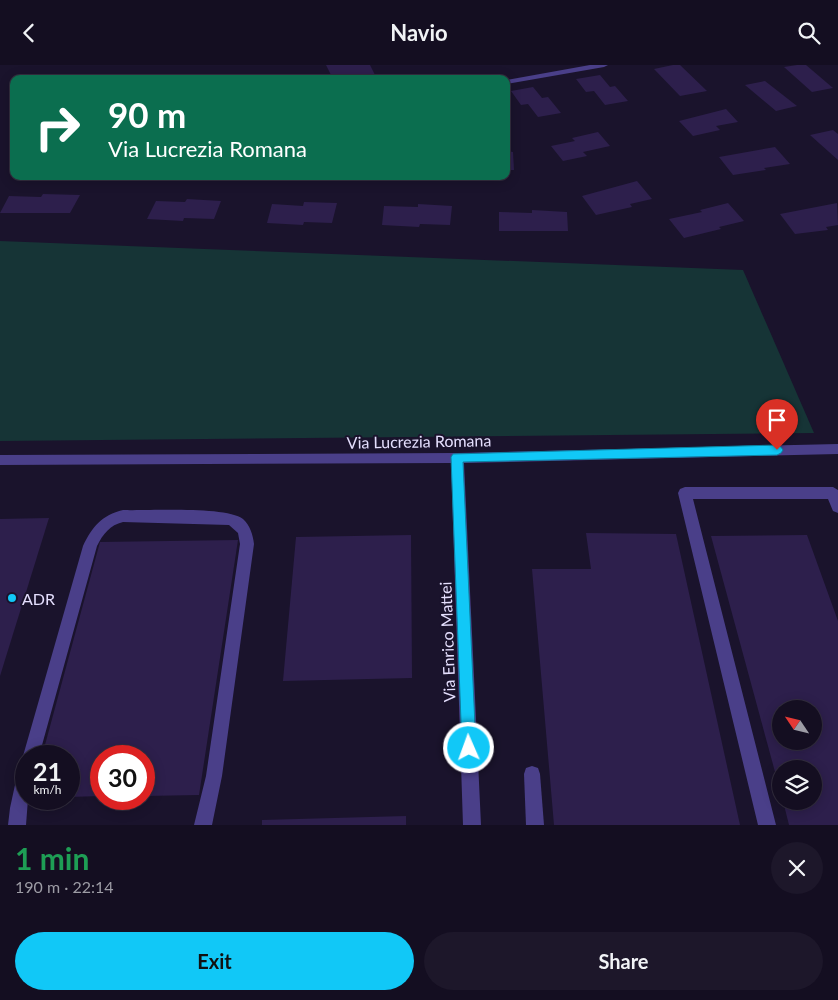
<!DOCTYPE html>
<html lang="en">
<head>
<meta charset="utf-8">
<style>
  :root { --surface:#140e21; --page:#1d172a; --text:#f1f3f6; --muted:#9d9ca5; --line:#332e3f; --accent:#11c8f7 }
  body { margin:0; font-family:Lato,sans-serif; background:var(--page); color:var(--text); height:100vh; display:flex; flex-direction:column; font-size:19px; white-space:nowrap }
  * { box-sizing:border-box; margin:0 }
  p { font-size:16px; color:var(--muted) }
  .icon { flex:none; width:28px; height:28px; fill:none; stroke:currentColor; stroke-width:2; stroke-linecap:round; stroke-linejoin:round }
  .map { position:relative; height:760px; overflow:hidden }
  .side { display:flex; flex-direction:column; background:var(--surface); flex:1 }
  .side>* { flex:none }
  .guide { position:absolute; left:10px; top:10px; width:500px; height:105px; border-radius:10px; box-shadow:0 2px 12px #0003,0 0 0 1px var(--line); background:#0b6e4f; color:#fff; overflow:hidden }
  .needle { width:32px; rotate:305deg }
  .buttons { position:absolute; left:772px; top:635px; display:grid; gap:10px }
  .buttons a { display:grid; place-items:center; width:50px; height:50px; border-radius:50%; background:var(--surface); box-shadow:0 2px 12px #0003,0 0 0 1px var(--line); font-size:25px }
  .speed { position:absolute; left:15px; top:680px; display:flex; gap:10px; font-size:25px; font-weight:700; text-align:center }
  .speed>* { display:grid; place-content:center; width:65px; height:65px; border-radius:50%; background:var(--surface); box-shadow:0 2px 12px #0003,0 0 0 1px var(--line); line-height:1 }
  .speed small { font-size:12px; font-weight:400 }
  .speed .limit { border:8px solid #d22; background:#fff; color:#111 }
  .pin { position:absolute; display:grid; place-items:center; width:42px; height:42px; color:#fff; margin:-51px -21px; border-radius:50% 50% 50% 0; rotate:-45deg; box-shadow:0 0 5px #0007 }
  .pin .icon { rotate:45deg }
  .me { position:absolute; width:55px; margin:-28px; rotate:358deg; stroke-linejoin:round; filter:drop-shadow(0 0 4px #0008) }
  .turn { display:flex; align-items:center; gap:18px; height:105px; padding:0 15px; font-size:22px }
  .turn .icon { width:65px; height:65px; stroke-width:2.5 }
  .turn b { display:block; font-size:35px; line-height:42px }
  .round { display:grid; place-items:center; flex:none; width:52px; height:52px; border-radius:26px; background:var(--page) }
  .summary { display:flex; align-items:center; justify-content:space-between; height:85px; padding:0 15px }
  h1 { font-size:30px; font-weight:700; line-height:38px; color:#1e9e55 }
  .action { display:flex; gap:10px; margin-top:auto; padding:10px 15px }
  .action a { flex:1; height:58px; border-radius:30px; background:var(--accent); color:#111; font-size:20px; font-weight:700; line-height:58px; text-align:center }
  .action a+a { background:var(--page); color:var(--text) }
  header { display:flex; justify-content:space-between; align-items:center; height:65px; padding:0 15px; background:var(--surface); font-size:22px; font-weight:700 }
  .map>svg:first-child { display:block }
</style>
</head>
<body>
<header><svg class="icon" aria-label="back" viewBox="0 0 24 24"><path d="M15 5l-7 7 7 7"/></svg>Navio<svg class="icon" aria-label="search" viewBox="0 0 24 24"><circle cx="10" cy="10" r="6"/><path d="M15 15l6 6"/></svg></header>
<div class="map">
<svg width="838" height="760" viewBox="0 0 838 760">
  <rect width="100%" height="100%" fill="#1a132c"/>
  <!-- green -->
  <polygon fill="#163436" points="0,176 743,205 814,368 0,376"/>
  <!-- building -->
  <g fill="#2d1f4c" fill-rule="evenodd">
    <polygon points="326,0 370,0 376,12 363,14 333,14"/>
    <polygon points="673,0 680,0 707,26 680,31 654,4"/>
    <polygon points="797,0 806,0 833,23 812,27 784,2"/>
    <polygon points="297,9 297,14 268,14 267,12"/>
    <polygon points="600,10 610,22 615,21 628,36 605,40 594,26 586,27 576,14"/>
    <polygon points="765,16 797,41 776,46 745,20"/>
    <polygon points="533,22 542,33 548,32 561,48 538,52 528,39 521,40 511,26"/>
    <polygon points="726,44 738,57 716,61 720,65 693,71 679,56"/>
    <polygon points="833,65 838,69 838,95 810,70"/>
    <polygon points="598,67 610,81 583,87 587,91 563,96 551,81 575,76 572,73"/>
    <polygon points="775,82 790,99 764,103 766,105 733,110 719,92"/>
    <polygon points="506,86 513,87 514,105 506,105"/>
    <polygon points="637,116 652,134 630,139 632,142 596,150 582,131"/>
    <polygon points="43,129 80,130 70,148 0,148 9,131 41,132"/>
    <polygon points="187,134 221,136 214,154 184,153 183,156 147,154 156,136 185,137"/>
    <polygon points="304,137 337,138 332,158 304,157 303,160 267,158 272,139 303,141"/>
    <polygon points="728,138 744,156 719,162 721,164 684,173 669,154 702,147 700,145"/>
    <polygon points="837,138 838,160 826,162 828,165 795,169 780,149"/>
    <polygon points="418,139 452,141 450,160 420,159 419,162 382,160 384,141 418,142"/>
    <polygon points="532,145 567,147 568,166 499,166 499,147 532,148"/>
    <polygon points="49,453 0,611 0,454"/>
    <polygon points="586,468 676,469 740,760 554,760 532,504 591,504"/>
    <polygon points="411,470 412,613 283,616 296,472"/>
    <path d="M807,470l31,86v204h-49l-6,-24h31v-32h-33v25l-70,-258zM781,644h33v32h-33z"/>
    <polygon points="238,475 199,730 144,731 144,691 101,691 101,731 69,732 69,691 42,691 100,477"/>
    <polygon points="406,751 406,760 262,760 262,755"/>
  </g>
  <g fill="none" stroke-linecap="round" stroke-linejoin="round">
    <!-- minor -->
    <g fill="#4a3f89" fill-rule="evenodd">
      <polygon points="590,0 608,0 604,2 506,19 506,15"/>
      <polygon points="838,379 838,389 464,398 481,760 463,760 451,398 0,400 0,390 457,388"/>
      <polygon points="685,422 833,422 838,425 838,448 833,446 828,434 693,434 776,760 758,760 678,428 680,424"/>
      <path d="M123,445c25,1 103,-4 120,9 7,6 10,16 11,25l-32,232 -10,49h-18l12,-49 34,-232 -2,-11 -9,-8 -106,-3c-13,3 -20,12 -26,24l-58,210h-13v6l-3,-6 60,-210c9,-19 19,-31 40,-36z"/>
      <polygon points="26,698 26,734 28,734 26,760 8,760 10,743 18,706 20,700"/>
      <polygon points="532,701 538,703 540,709 544,760 526,760 524,709 526,703"/>
    </g>
  </g>
  <!-- route -->
  <polygon fill="#11c8f7" stroke="#0b82a1" points="777,380 781,382 783,385 781,388 777,390 463,397 476,683 474,688 469,690 464,688 462,683 451,392 453,389"/>
  <!-- markers -->
  <circle fill="#11c8f7" stroke="#1a132c" stroke-width="2" cx="12" cy="533" r="5"/>
  <g text-anchor="middle" dominant-baseline="central" stroke-width="4" stroke-linejoin="round" paint-order="stroke">
    <!-- street labels -->
    <g font-size="16" fill="#e5dffe" stroke="#1a132c">
      <text transform="translate(419 376) rotate(-1)">Via Lucrezia Romana</text>
      <text transform="translate(447 577) rotate(-92)">Via Enrico Mattei</text>
    </g>
    <!-- poi labels -->
    <g font-size="16" fill="#e5dffe" stroke="#1a132c" text-anchor="start">
      <text x="22" y="533">ADR</text>
    </g>
  </g>
</svg>
<div class="buttons">
<a><svg class="needle" viewBox="-14 -14 28 28"><path d="M0-13l5 13h-10z" fill="#e53935"/><path d="M0 13l5-13h-10z" fill="#9d9ca5"/></svg></a>
<a><svg class="icon" aria-label="layers" viewBox="0 0 24 24"><path d="M12 4l9 5-9 5-9-5zM3 14l9 5 9-5"/></svg></a>
</div>
<div class="speed"><div>21<small>km/h</small></div><div class="limit">30</div></div>
<div class="pin" style="left:777px;top:385px;background:#d93025"><svg class="icon" aria-label="arrive" viewBox="0 0 24 24"><path d="M6 21V4h12l-3 4 3 4H6"/></svg></div>
<svg class="me" style="left:469px;top:683px" viewBox="-20 -20 40 40"><circle r="17" fill="#11c8f7" stroke="#fff" stroke-width="3"/><path d="M0-11L8 9 0 5-8 9z" fill="#fff"/></svg>
<div class="guide">
<div class="turn"><svg class="icon" aria-label="right" viewBox="0 0 24 24"><path d="M7 20v-9h11M14 6l5 5-5 5"/></svg><div><b>90 m</b>Via Lucrezia Romana</div></div>
</div>
</div>
<section class="side">
<div class="summary"><div><h1>1 min</h1><p>190 m · 22:14</p></div><a class="round"><svg class="icon" aria-label="close" viewBox="0 0 24 24"><path d="M6 6l12 12M18 6L6 18"/></svg></a></div>
<div class="action"><a>Exit</a><a>Share</a></div>
</section>
</body>
</html>
